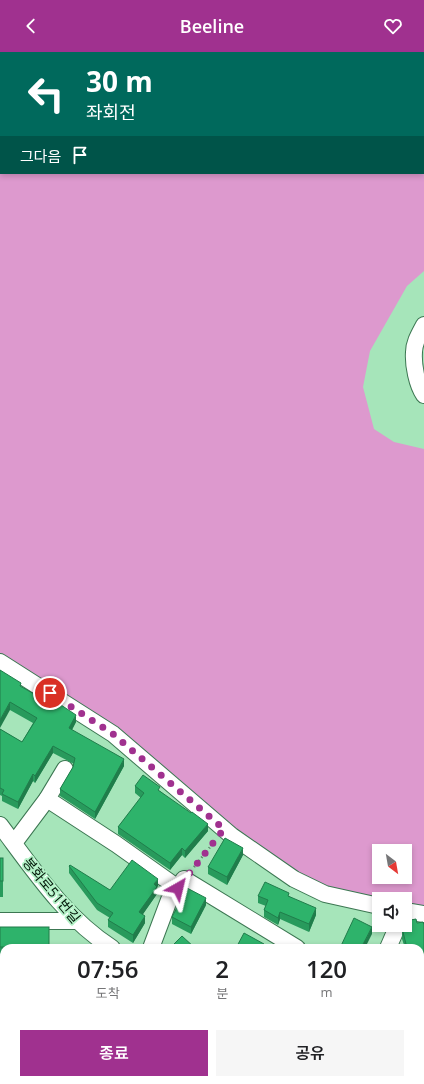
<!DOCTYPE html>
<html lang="ko">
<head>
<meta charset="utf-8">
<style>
  :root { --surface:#fff; --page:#f6f6f6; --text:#202124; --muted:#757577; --accent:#a0318f }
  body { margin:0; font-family:"Open Sans","Noto Sans KR",sans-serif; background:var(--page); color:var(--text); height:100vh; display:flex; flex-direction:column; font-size:15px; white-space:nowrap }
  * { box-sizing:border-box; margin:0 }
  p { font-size:13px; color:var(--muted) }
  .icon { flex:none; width:22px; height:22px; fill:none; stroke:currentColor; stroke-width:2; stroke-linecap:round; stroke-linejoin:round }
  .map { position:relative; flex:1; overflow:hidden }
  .sheet { position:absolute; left:0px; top:892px; width:424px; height:140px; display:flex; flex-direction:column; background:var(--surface); border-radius:12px 12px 0 0; box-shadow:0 2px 6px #0003 }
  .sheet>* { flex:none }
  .guide { position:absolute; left:0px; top:0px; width:424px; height:122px; box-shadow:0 2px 6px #0003; background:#00695c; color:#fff; overflow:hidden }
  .needle { width:26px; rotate:149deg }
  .tools { position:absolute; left:372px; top:792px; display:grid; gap:8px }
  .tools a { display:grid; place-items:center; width:40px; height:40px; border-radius:0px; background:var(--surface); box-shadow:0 2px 6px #0003; font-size:20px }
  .pin { position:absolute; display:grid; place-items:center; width:34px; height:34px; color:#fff; margin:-17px; border:2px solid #fff; border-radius:50%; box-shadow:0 1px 4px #0007 }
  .me { position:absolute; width:44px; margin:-22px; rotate:37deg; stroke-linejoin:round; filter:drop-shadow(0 0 3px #0008) }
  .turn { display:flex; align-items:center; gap:14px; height:84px; padding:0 20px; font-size:18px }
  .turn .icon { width:52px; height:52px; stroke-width:2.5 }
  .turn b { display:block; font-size:28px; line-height:34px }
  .then { display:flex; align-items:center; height:38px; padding:0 20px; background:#0003; gap:8px; font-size:15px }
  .eta { display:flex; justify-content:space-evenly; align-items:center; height:68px; text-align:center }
  .eta b { font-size:24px; font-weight:600; line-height:28px }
  .button { display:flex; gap:8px; margin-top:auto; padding:8px 20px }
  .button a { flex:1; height:46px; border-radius:0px; background:var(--accent); color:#fff; font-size:16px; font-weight:600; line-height:46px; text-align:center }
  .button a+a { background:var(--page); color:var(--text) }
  header { display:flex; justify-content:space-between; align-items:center; height:52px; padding:0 20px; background:var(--accent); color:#fff; font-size:18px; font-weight:600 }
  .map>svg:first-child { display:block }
</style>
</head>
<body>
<header><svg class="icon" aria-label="back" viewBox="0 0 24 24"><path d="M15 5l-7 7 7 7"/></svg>Beeline<svg class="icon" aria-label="heart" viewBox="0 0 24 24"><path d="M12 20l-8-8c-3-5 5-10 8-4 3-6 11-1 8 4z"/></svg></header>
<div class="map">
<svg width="424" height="1032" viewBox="0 0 424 1032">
  <rect width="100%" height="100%" fill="#a6e5ba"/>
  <!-- green -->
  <path fill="#dd99ce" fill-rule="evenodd" d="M0,0h424v219l-17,15 -37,65 -7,36 11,42 20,13 30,7v458l-19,-3v-5h-26l-35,-4 -52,-22 -292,-218zM1,1h422v120h-422zM379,799h26v26h-26z"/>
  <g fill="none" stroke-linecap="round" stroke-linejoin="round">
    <!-- minor casing -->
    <g stroke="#3c7752" stroke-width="18">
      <g id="minor">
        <path d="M424,273c-4,8 -10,17 -10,27 -1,13 3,33 10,43"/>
        <polyline points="0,610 113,682 232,784 294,827 325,842 379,854"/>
        <polyline points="47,747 116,792 178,836"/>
        <path d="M0,773c33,44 65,93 112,123"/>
        <polyline points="14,791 47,747 65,717"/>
        <polyline points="405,859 424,862"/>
        <polyline points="0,869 76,869"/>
        <polyline points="151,896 169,848 184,827 297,896"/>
        <polyline points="388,896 398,873"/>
        <polyline points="260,1028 263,1032"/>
        <polyline points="0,1030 93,1031 164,1028"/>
        <polyline points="329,1032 330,1028"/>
      </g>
    </g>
    <!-- path -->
    <polyline stroke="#4f785c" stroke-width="2.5" stroke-dasharray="1 3" stroke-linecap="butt" points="194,815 215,789"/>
    <!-- minor -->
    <use href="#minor" stroke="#fff" stroke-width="16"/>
  </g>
  <!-- wall -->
  <g fill="#289a5c">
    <polygon points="0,618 21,635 76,670 72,678 124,714 95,767 60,744 60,737 73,715 74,712 53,701 35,731 33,729 18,757 2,749 2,744 0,743 0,677 22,690 33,671 10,658"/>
    <polygon points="135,734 160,739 208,779 185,806 182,803 170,818 118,782 118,775 141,746 135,741"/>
    <polygon points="243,803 227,833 208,822 208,815"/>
    <rect x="0" y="806" width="3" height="39"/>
    <polygon points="69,814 110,838 158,834 157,835 157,842 142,863 145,871 133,891 108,875 108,868 110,866 97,858 69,821"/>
    <polygon points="258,844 289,844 316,863 309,880 280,867 278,873 264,865 264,858 266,854 258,851"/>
    <polygon points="206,853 191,882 172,872 172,865"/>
    <polygon points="417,871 424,873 424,976 420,966 420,896 405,896 402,887 402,876"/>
    <polygon points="0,875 49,875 49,896 4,896 4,911 0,911"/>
    <polygon points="4,922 4,1008 0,1008 0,923"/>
    <polygon points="276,1028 306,1028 306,1032 281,1032"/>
  </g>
  <!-- shaded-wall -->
  <g fill="#207d4b">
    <polygon points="10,650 10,658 0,676 0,668"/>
    <polygon points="76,663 76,670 69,683 69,676"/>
    <polygon points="53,694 53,701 35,731 35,724"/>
    <polygon points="124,707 124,714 95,767 95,760"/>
    <polygon points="33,722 33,729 18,757 18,750"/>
    <polygon points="208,772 208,779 185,806 185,799"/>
    <polygon points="182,796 182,803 170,818 170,811"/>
    <polygon points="243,796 243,803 227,833 227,825"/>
    <polygon points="158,827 158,834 157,835 157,842 139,868 139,860 154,832"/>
    <polygon points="206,846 206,853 191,882 191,875"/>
    <polygon points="316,856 316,863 309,880 309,872"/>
    <polygon points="280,860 280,867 278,873 278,866"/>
    <polygon points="145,864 145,871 133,891 133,883"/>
    <polygon points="372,875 372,882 365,896 361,896"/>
    <polygon points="303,1028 306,1028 306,1032 300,1032"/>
  </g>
  <!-- building -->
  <g fill="#2eb36b" stroke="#207d4b">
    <polygon points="0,618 21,631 20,634 50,651 52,647 76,663 69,676 124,707 95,760 60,737 73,715 75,706 53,694 35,724 33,722 18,750 2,742 4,738 0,736 0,677 22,690 37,666 10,650 0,668"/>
    <polygon points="143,723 160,735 158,738 191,761 192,760 208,772 185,799 182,796 170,811 118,775 144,741 135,734"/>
    <polygon points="225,786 243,796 227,825 208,815"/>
    <rect x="0" y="806" width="3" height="23"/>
    <polygon points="132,808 158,827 154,832 157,835 139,860 145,864 133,883 108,868 113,861 97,851 69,814 70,813 110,838"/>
    <polygon points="265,830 289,841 288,844 316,856 309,872 280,860 278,866 264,858 268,848 258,844"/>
    <polygon points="187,836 206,846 191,875 172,865"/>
    <polygon points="354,866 372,875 361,896 340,896"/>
    <polygon points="416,867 417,871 423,870 424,873 424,966 420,956 420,896 407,896 402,876 404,873 405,873 405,869"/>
    <rect x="0" y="875" width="49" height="20"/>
    <polygon points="244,881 264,892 263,894 267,896 236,896"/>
    <polygon points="182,884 195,896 170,896"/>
    <polygon points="4,922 4,992 0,992 0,923"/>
    <polygon points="424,1008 424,1032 346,1032 358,1028 420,1028 420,1009"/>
    <polygon points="286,1028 303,1028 300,1032 291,1032"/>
    <polygon points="0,1029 57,1030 57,1032 0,1032"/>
    <polygon points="147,1029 164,1032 115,1032 115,1031"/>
    <polygon points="81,1031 93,1032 81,1032"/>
  </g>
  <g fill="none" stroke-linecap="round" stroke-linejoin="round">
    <!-- route -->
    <polyline stroke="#a0318f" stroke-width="7" stroke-dasharray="0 12.6" points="50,641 113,682 224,777 178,836"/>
  </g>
  <g text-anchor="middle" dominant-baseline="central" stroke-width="3.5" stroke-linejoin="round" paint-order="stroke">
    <!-- street labels -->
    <g font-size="14" fill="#001407" stroke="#b3f2c7">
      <text transform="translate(52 838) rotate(50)">봉화로51번길</text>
    </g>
  </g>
</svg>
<div class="tools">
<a><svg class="needle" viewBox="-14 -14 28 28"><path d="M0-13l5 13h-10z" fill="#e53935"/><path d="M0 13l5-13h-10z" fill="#757577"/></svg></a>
<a><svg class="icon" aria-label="sound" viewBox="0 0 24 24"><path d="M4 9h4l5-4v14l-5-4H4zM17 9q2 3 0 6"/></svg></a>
</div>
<div class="pin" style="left:50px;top:641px;background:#d93025"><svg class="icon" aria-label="arrive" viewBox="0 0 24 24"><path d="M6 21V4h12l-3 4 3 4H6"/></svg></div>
<svg class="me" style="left:178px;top:836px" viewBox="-20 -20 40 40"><path d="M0-17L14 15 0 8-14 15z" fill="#a0318f" stroke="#fff" stroke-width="4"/></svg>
<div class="guide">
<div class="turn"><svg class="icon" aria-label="left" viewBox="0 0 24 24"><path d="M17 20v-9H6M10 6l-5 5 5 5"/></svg><div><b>30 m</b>좌회전</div></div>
<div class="then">그다음<svg class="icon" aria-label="arrive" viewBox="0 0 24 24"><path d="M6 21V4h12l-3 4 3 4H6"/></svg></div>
</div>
<section class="sheet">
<div class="eta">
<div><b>07:56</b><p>도착</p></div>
<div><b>2</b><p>분</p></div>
<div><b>120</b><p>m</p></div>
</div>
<div class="button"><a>종료</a><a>공유</a></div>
</section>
</div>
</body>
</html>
